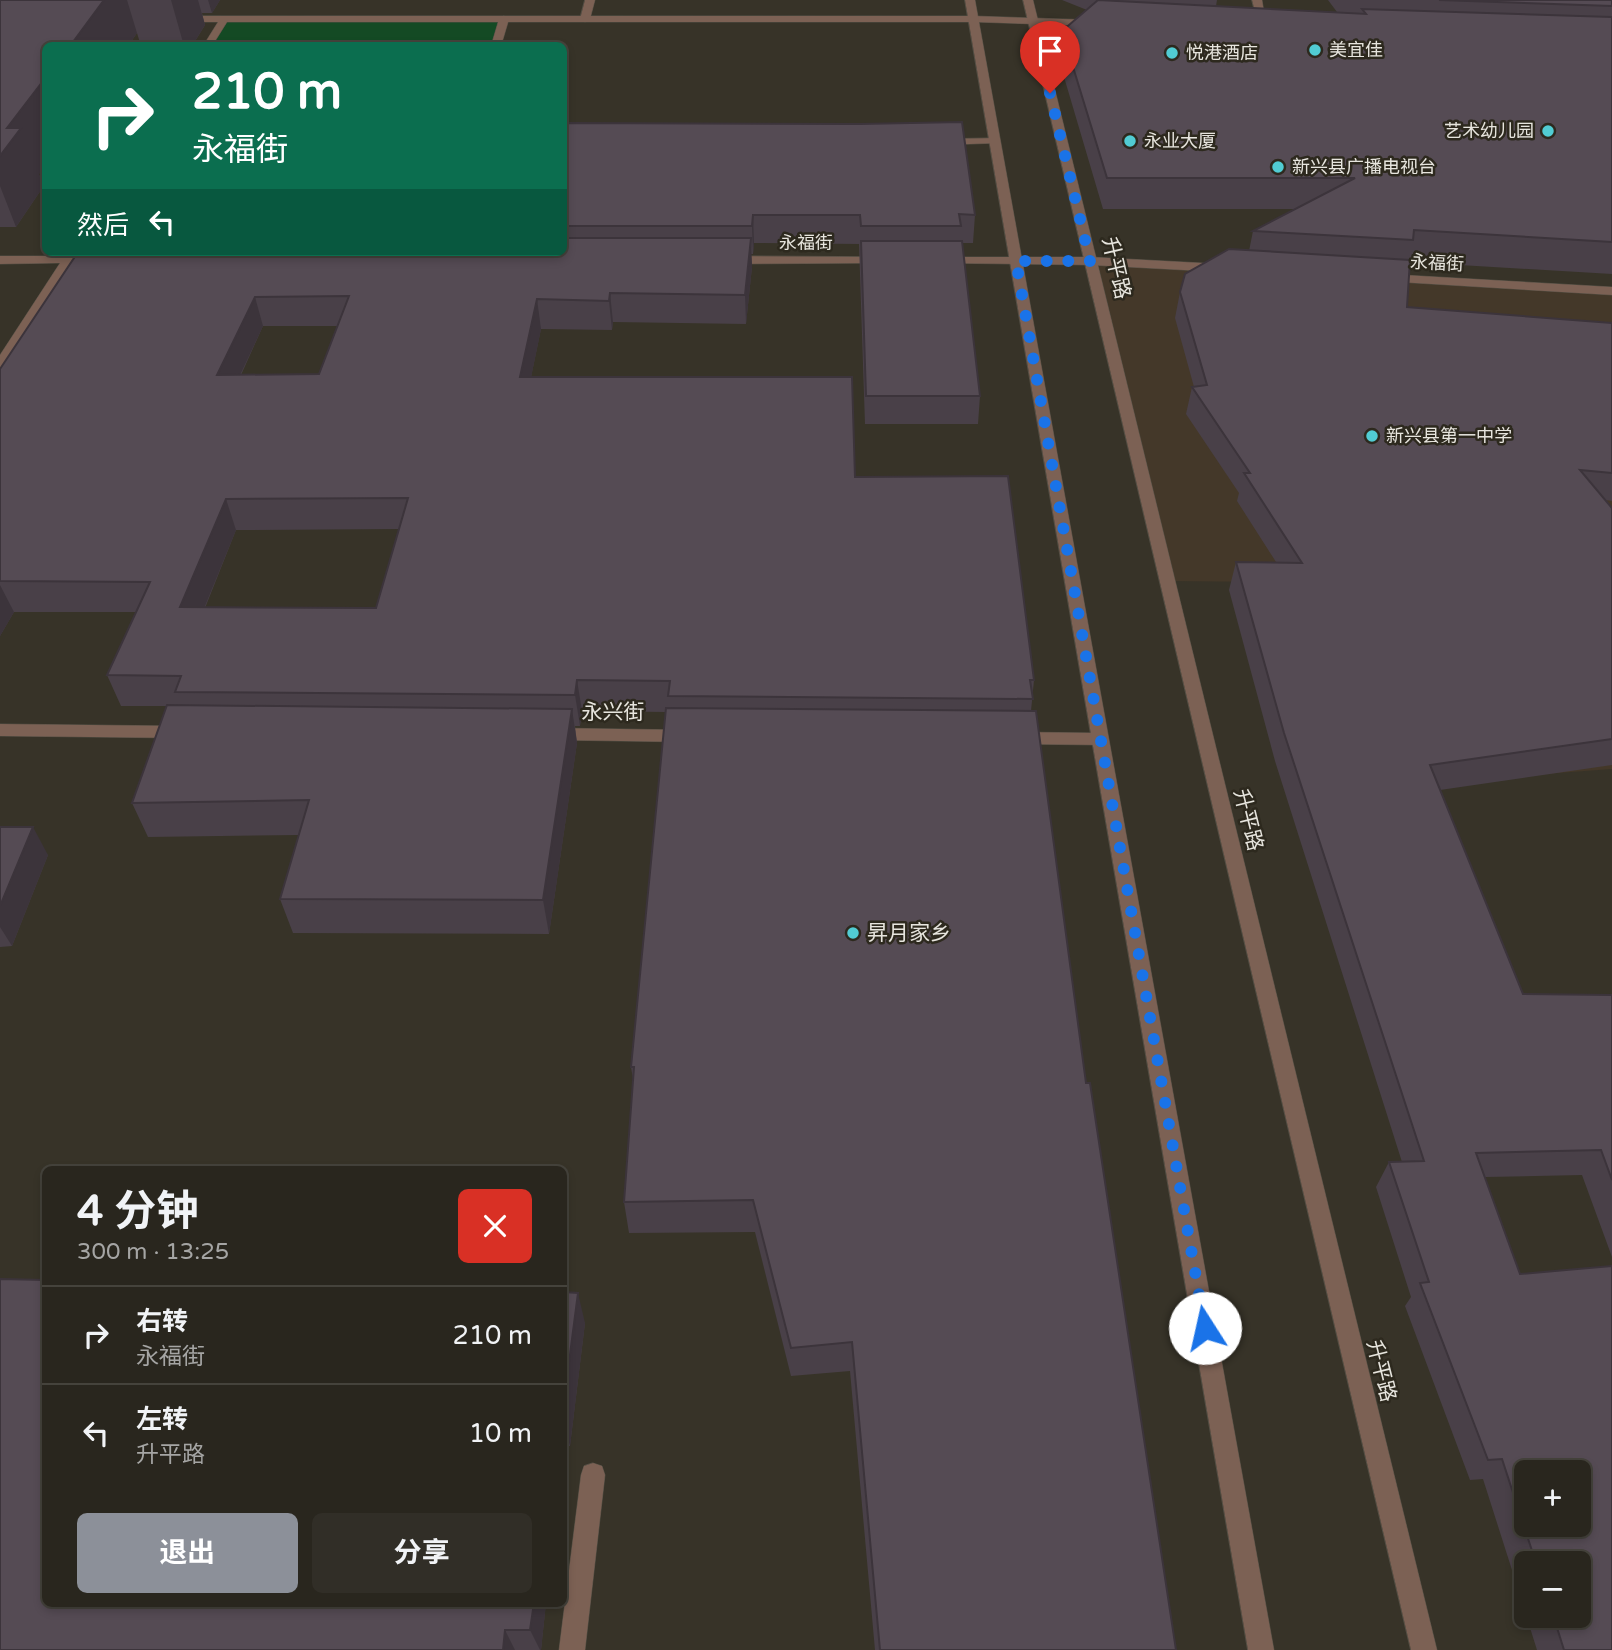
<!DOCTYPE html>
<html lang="zh">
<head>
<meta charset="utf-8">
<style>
  :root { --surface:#29261e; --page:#312e27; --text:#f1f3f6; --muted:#a5a5a4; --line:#45433c; --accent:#8c9099 }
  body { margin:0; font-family:"Varela Round","Noto Sans SC",sans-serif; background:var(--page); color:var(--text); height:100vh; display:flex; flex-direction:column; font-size:26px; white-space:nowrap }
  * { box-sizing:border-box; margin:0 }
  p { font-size:23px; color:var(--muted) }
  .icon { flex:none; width:38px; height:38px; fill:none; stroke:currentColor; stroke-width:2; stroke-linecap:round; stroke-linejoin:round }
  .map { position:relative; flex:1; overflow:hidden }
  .drawer { position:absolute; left:42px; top:1166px; width:525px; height:441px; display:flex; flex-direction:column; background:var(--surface); border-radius:10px; box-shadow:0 4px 10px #0003,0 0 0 2px var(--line) }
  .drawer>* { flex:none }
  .hud { position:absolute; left:42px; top:42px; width:525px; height:214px; border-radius:10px; box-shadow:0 4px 10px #0003,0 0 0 2px var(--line); background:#0b6e4f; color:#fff; overflow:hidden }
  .fabs { position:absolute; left:1514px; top:1460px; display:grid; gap:14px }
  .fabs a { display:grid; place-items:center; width:77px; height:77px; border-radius:10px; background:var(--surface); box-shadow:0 4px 10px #0003,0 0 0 2px var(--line); font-size:35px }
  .pin { position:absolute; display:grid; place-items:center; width:60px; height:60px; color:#fff; margin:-72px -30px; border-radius:50% 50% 50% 0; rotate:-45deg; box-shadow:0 0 7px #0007 }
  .pin .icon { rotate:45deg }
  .me { position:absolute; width:77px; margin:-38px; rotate:350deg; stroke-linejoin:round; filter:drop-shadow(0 0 5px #0008) }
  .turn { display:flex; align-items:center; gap:24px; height:147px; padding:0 35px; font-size:32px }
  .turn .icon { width:91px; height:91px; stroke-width:2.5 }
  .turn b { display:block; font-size:49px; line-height:60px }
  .then { display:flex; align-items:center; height:66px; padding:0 35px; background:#0003; gap:14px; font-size:26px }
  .round { display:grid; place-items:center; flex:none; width:74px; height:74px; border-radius:10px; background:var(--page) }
  .summary { display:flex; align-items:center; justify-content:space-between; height:119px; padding:0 35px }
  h1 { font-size:42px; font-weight:700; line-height:52px }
  .cta { display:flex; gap:14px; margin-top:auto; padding:14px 35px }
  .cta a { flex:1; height:80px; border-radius:10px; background:var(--accent); color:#fff; font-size:28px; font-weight:700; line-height:80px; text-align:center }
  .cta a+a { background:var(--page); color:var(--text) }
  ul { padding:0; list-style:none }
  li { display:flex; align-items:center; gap:21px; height:98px; padding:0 35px; border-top:2px solid var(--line) }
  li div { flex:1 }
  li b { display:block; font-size:26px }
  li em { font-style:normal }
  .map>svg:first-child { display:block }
</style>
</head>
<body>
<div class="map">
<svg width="1612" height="1650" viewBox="0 0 1612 1650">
  <rect width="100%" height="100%" fill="#373328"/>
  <!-- education -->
  <polygon fill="#443829" points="1090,261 1612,291 1612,769 1450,781 1365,583 1167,581"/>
  <!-- green -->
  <polygon fill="#144a24" points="224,19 504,19 496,45 207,46"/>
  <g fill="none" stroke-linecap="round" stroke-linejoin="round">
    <!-- service casing -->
    <g stroke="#534f45" stroke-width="1">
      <g id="service">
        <polygon points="585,0 595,0 590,19 585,22 580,19"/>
        <polygon points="1252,0 1262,0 1267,30 1259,28"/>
        <polygon points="504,16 509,19 501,46 491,46 499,19"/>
        <polygon points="995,138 999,139 999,143 942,145 937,142 942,139"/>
        <polygon points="0,724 180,726 188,732 180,738 0,736"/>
        <polygon points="554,728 687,730 695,736 687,742 554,740 546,734"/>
        <polygon points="1016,732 1100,733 1108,739 1100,745 1016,744 1008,738"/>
        <polygon points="593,1463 602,1466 605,1475 585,1650 559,1650 581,1475 584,1466"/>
      </g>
    </g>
    <!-- minor casing -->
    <g stroke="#534f45" stroke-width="1">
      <g id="minor">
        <polygon points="974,16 1094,20 1099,23 1094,26 974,22 227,22 212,46 203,46 218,22 181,22 176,19 181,16"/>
        <polygon points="67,252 79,252 76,256 94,255 100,259 94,263 72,263 6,365 0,369 0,355 60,263 0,264 0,256 65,256"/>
        <polygon points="882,257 888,261 886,263 728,264 722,260 728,256"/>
        <polygon points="941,257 1090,257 1221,264 1227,268 1221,272 1090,265 937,263 937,259"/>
        <polygon points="1386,274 1612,287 1612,295 1382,281 1380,278"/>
      </g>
    </g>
    <!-- tertiary casing -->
    <g stroke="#534f45" stroke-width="1">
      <g id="tertiary">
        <polygon points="965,0 975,0 1274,1650 1248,1650"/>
        <polygon points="1023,0 1033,0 1437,1650 1411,1650"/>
      </g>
    </g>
    <!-- service -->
    <use href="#service" fill="#7c6154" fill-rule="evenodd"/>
    <!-- minor -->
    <use href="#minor" fill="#7c6154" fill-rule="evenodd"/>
    <!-- tertiary -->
    <use href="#tertiary" fill="#7c6154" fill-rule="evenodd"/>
  </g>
  <!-- wall -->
  <g fill="#494048" fill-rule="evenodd">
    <polygon points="0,0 220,0 212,13 202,13 205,25 192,46 141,46 137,33 128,46 46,46 46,164 39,174 43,187 16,227 0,227"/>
    <polygon points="1062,0 1217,0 1216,6 1337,12 1328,0 1612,0 1612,274 1410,262 1407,307 1612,323 1612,501 1606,500 1612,508 1612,765 1440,790 1523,994 1612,995 1612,1257 1582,1175 1485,1177 1612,1650 1537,1650 1526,1615 1578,1615 1578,1563 1526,1563 1526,1614 1483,1479 1470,1480 1405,1306 1411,1297 1376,1187 1389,1162 1402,1162 1275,761 1229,590 1236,562 1276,562 1237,501 1239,493 1186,414 1192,387 1194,387 1175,318 1180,292 1249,251 1253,231 1295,209 1103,209 1059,60 1062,31 1087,10"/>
    <path d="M564,123l411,92 -2,28h-11l18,153 -2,28h-113l-6,-180 -105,-1 -1,11h-2l1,13 -6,57 -133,-2 -1,8 -71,-1 -10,48 324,100 179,203 -3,31 55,372 90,567h-301l-25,-279 -59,5 -36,-144 -126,1 -5,-31 9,-123 -2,-12 35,-355 -84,-1 -2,15h-5l2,17 -28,191 -256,-1 -13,-34 19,-64 -151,2 -16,-34 35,-97h-46l-14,-31 29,-63h-122l-14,24v-267l78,-117h486zM263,326h74l-18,48 -78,1zM399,529l-23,79h-171l31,-78z"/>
    <polygon points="0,827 48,855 12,946 0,947"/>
    <polygon points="564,1292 585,1323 570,1446 564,1446 564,1453"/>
    <polygon points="46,1603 546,1603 541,1650 0,1650"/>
  </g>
  <!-- shaded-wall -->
  <g fill="#3c343b">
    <polygon points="104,0 127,0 137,33 128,46 70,46"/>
    <polygon points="171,0 198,0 205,25 192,46 184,46"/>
    <polygon points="208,0 220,0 212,13"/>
    <polygon points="46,77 46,164 39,174 43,187 16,227 0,186 0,156 7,128"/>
    <polygon points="753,215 754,243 753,254 752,226"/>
    <polygon points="751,238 752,267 746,324 745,295"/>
    <polygon points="610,293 613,322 612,330 609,301"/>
    <polygon points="255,297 263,326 226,405 217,375"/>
    <polygon points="537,299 541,329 525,407 520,377"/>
    <polygon points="226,499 236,530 192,638 180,607"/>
    <polygon points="0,585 14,612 0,636"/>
    <polygon points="577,680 582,711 580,726 575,695"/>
    <polygon points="572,709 577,743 549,934 543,900"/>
    <polygon points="33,827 48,855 12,946 0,927 0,906"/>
    <polygon points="578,1293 585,1323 570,1446 564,1425 564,1401"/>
    <polygon points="534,1603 546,1603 541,1650 540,1650 530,1630"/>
    <polygon points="505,1630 515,1650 503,1650"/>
  </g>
  <!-- building -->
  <g fill="#554b54" stroke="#3c343b" stroke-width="2" fill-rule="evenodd">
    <polygon points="0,0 104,0 70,46 46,46 46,77 7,128 21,128 0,156"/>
    <polygon points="1098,0 1366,14 1362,9 1612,17 1612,242 1414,230 1413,240 1253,231 1355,178 1107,178 1062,31"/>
    <polygon points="1439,0 1612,0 1612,6"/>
    <polygon points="962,122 975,215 959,214 961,226 861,226 860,215 753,215 752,226 564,226 564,123 859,124"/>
    <path d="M564,238h187l-6,57 -135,-2 -1,8 -72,-2 -17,78h332l3,100 153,-1 26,204h-4l3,19 -365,-3 2,-15 -93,-1 -2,15 -400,-3 6,-16 -74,-1 43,-93 -150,-1v-212l78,-117h486zM349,296l-30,78 -102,1 38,-78zM408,498l-32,110 -196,-1 46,-108z"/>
    <polygon points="861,241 962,241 980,396 866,396"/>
    <path d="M1229,249l181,11 -3,47 205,16v150l-32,-3 32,38v231l-182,26 93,229 89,1v185l-11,-30 -125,3 44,121 92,-8v384h-48l-11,-35h25v-52h-42l-34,-104 -14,1 -68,-177 9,-1 -40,-120 35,-1 -140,-428 -48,-171 66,1 -58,-90h6l-58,-86 15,-2 -27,-93 5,-18zM1526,1472h52v52h-52z"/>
    <polygon points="167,705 572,709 543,900 280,899 309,800 132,803"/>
    <polygon points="666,708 1036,711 1086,1083 1090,1083 1176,1650 880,1650 852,1342 791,1348 753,1200 624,1202 634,1067 631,1067"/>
    <polygon points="0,827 33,827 0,906"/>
    <polygon points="0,1279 46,1280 46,1603 534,1603 530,1630 505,1630 503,1650 0,1650"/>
    <polygon points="564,1292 578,1293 564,1401"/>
  </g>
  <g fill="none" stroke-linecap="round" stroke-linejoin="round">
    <!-- route -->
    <polyline stroke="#1a73e8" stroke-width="12" stroke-dasharray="0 21.6" points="1050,93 1090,261 1016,261 1205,1328"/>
  </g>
  <!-- markers -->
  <g fill="#51ccd3" stroke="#2d291e" stroke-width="2.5">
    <circle cx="1315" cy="50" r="7"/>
    <circle cx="1172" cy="53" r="7"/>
    <circle cx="1548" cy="131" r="7"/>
    <circle cx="1130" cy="141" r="7"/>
    <circle cx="1278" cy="167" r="7"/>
    <circle cx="1372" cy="436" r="7"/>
    <circle cx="853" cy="933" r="7"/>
  </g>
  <g text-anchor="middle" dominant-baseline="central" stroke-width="5" stroke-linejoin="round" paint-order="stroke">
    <!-- far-poi labels -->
    <g font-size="18" fill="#e7e5de" stroke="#2d291e" text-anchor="start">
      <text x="1329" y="50">美宜佳</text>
      <text x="1186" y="53">悦港酒店</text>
      <text x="1534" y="131" text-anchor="end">艺术幼儿园</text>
      <text x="1144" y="141">永业大厦</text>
      <text x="1292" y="167">新兴县广播电视台</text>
      <text x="1386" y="436">新兴县第一中学</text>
    </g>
    <!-- far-street labels -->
    <g font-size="18" fill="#e7e5de" stroke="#2d291e">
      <text x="806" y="243">永福街</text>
      <text transform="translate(1437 263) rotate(3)">永福街</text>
    </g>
    <!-- street labels -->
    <g font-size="21" fill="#e7e5de" stroke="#2d291e">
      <text transform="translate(1116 268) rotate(77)">升平路</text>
      <text x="613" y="712">永兴街</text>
      <text transform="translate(1248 820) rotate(76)">升平路</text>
      <text transform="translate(1381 1371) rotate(76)">升平路</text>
    </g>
    <!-- poi labels -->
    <g font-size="21" fill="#e7e5de" stroke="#2d291e" text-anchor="start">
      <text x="867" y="933">昇月家乡</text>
    </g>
  </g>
</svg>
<div class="fabs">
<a>+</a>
<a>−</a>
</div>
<div class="pin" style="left:1050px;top:93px;background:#d93025"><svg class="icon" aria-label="arrive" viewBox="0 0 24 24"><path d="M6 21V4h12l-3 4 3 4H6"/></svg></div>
<svg class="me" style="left:1205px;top:1328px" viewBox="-20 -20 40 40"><circle r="19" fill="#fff"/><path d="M0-13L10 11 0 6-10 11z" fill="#1a73e8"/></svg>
<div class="hud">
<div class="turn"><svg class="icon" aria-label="right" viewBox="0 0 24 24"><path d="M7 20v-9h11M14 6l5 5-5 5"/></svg><div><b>210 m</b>永福街</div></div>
<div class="then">然后<svg class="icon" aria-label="left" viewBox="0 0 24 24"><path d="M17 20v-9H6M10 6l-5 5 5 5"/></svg></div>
</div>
<section class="drawer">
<div class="summary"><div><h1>4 分钟</h1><p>300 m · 13:25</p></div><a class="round" style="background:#d93025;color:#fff"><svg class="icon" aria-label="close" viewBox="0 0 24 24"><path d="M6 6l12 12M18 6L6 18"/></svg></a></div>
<ul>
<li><svg class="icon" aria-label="right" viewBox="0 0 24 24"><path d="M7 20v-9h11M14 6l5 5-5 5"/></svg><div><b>右转</b><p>永福街</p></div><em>210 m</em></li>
<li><svg class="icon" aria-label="left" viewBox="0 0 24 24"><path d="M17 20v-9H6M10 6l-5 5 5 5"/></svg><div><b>左转</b><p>升平路</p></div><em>10 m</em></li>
</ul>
<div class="cta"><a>退出</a><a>分享</a></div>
</section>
</div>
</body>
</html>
